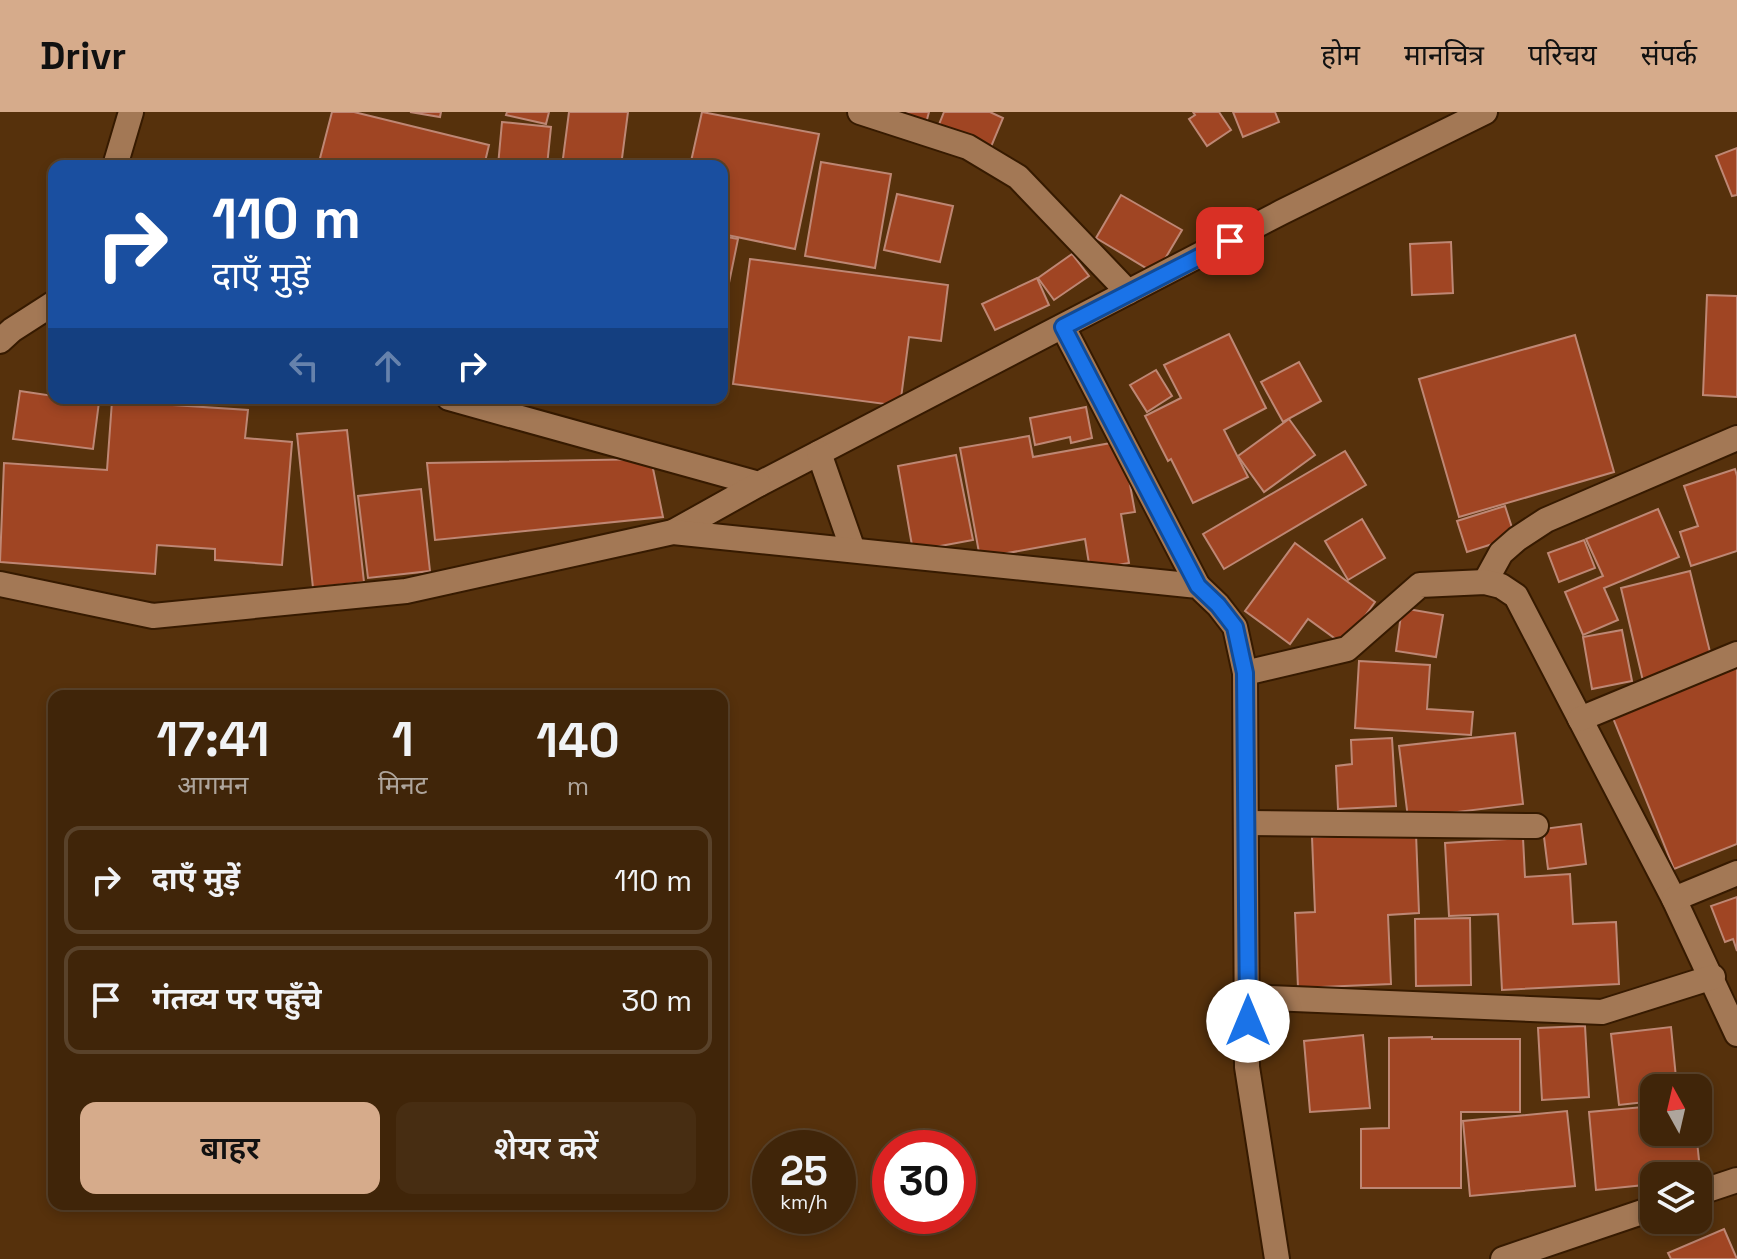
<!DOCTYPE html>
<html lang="hi">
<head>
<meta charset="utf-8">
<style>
  :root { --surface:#402509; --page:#472d12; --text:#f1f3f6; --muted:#aea59c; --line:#59422a; --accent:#d6ab8b }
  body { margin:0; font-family:"Space Grotesk","Noto Sans Devanagari",sans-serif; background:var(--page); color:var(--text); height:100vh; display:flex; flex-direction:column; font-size:30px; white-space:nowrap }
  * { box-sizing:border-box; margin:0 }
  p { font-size:26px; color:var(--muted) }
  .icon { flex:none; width:44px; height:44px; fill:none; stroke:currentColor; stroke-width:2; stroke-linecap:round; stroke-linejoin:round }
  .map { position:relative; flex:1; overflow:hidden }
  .details { position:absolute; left:48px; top:578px; width:680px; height:520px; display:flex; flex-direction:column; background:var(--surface); border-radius:16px; box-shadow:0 4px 12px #0003,0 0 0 2px var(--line) }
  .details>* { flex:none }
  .hud { position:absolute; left:48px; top:48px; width:680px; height:244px; border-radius:16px; box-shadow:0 4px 12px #0003,0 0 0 2px var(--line); background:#1a4fa0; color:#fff; overflow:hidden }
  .needle { width:52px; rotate:352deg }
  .buttons { position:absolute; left:1640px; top:962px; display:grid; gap:16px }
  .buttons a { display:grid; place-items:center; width:72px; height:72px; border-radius:16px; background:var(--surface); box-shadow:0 4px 12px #0003,0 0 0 2px var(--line); font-size:40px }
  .speed { position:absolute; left:752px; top:1018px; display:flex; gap:16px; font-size:40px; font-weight:700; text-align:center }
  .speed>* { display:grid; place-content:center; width:104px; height:104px; border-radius:50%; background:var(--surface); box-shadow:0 4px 12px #0003,0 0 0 2px var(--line); line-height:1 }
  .speed small { font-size:20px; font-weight:400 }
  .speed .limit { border:12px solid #d22; background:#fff; color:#111 }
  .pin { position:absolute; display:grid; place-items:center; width:68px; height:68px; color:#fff; margin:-34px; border-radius:16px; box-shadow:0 4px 12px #0006 }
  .me { position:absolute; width:88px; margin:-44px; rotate:0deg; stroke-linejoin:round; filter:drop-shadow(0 0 6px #0008) }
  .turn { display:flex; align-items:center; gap:28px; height:168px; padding:0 32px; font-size:36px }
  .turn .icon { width:104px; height:104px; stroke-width:2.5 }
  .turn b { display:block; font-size:56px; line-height:68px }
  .lanes { display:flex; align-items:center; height:76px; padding:0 32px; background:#0003; justify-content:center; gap:40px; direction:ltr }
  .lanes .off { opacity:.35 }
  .eta { display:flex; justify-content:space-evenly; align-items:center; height:136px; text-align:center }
  .eta b { font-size:48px; font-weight:600; line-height:56px }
  .button { display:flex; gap:16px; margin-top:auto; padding:16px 32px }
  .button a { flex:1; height:92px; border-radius:16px; background:var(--accent); color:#111; font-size:32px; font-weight:600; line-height:92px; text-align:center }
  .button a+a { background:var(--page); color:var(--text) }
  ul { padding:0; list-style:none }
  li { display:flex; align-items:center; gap:24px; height:108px; margin:0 16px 12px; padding:0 16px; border:4px solid var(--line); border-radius:16px }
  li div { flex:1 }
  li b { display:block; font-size:30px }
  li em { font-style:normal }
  header { display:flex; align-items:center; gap:48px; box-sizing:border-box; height:112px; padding:0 40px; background:var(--accent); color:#111 }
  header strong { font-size:38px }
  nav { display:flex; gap:44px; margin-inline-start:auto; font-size:28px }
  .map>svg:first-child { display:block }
</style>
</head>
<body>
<header>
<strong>Drivr</strong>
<nav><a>होम</a><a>मानचित्र</a><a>परिचय</a><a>संपर्क</a></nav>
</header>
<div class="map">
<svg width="1737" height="1147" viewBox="0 0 1737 1147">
  <rect width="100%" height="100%" fill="#56310c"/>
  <!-- building -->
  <g fill="#a04523" stroke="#be8774" stroke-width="2">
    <polygon points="332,0 354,0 489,33 484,54 318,54"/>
    <polygon points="410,0 441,0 440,5"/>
    <polygon points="507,0 549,0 546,12 506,3"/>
    <polygon points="569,0 628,0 621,54 562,54"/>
    <polygon points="702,0 819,22 795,137 722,122 722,54 690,54"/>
    <polygon points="888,0 929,0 925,15"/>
    <polygon points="944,0 990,0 1003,6 988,42 936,20"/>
    <polygon points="1193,0 1219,0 1231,18 1207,34 1189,7 1195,3"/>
    <polygon points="1233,0 1275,0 1279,10 1243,25"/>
    <polygon points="502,10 551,15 547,54 498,54"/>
    <polygon points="1737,36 1737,83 1732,84 1716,44"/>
    <polygon points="821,50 891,62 875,156 805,144"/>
    <polygon points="897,82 953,94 940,150 884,138"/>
    <polygon points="1121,83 1182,118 1156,162 1096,126"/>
    <polygon points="722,124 738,127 722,205"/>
    <polygon points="1451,130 1453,181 1412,183 1410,132"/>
    <polygon points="1072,142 1089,164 1054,188 1038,166"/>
    <polygon points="750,147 948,173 941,229 909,225 900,294 733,272"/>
    <polygon points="1037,166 1049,193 995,218 982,192"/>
    <polygon points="1707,183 1737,184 1737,285 1703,283"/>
    <polygon points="1229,222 1266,296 1224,318 1248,365 1193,391 1171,347 1168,349 1145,304 1181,286 1164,253"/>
    <polygon points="1575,223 1614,360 1459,405 1419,267"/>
    <polygon points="1299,250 1321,289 1283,310 1261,270"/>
    <polygon points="1156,258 1172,284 1147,300 1130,273"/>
    <polygon points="20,279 54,284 54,286 99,290 93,337 13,327"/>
    <polygon points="112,289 248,298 245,326 292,330 282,453 215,448 215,437 157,433 155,462 0,450 4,351 107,358"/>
    <polygon points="1086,295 1092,326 1071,331 1070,325 1035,333 1030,306"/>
    <polygon points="1289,307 1315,343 1264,380 1238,344"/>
    <polygon points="347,318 364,470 313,476 297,322"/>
    <polygon points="1029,324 1033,345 1122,329 1135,400 1121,402 1129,451 1090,458 1085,427 980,446 960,336"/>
    <polygon points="1345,339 1366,373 1224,457 1203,422"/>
    <polygon points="956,343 973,428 913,439 898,354"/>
    <polygon points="651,347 663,405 435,428 427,351"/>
    <polygon points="1735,357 1737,364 1737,439 1691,454 1680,420 1698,414 1684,374"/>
    <polygon points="421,377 430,459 368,466 358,384"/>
    <polygon points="1505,394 1515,425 1467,440 1457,409"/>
    <polygon points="1658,397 1679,445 1604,476 1618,508 1583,523 1565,480 1603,464 1586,427"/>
    <polygon points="1362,407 1385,446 1348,468 1325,429"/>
    <polygon points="1584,428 1595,456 1559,470 1548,441"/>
    <polygon points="1295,431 1375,490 1344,533 1308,507 1290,532 1245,499"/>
    <polygon points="1690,459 1712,548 1643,569 1621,476"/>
    <polygon points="1402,496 1443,503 1436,545 1396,539"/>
    <polygon points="1622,518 1632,569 1592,577 1583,525"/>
    <polygon points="1359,549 1430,553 1427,597 1473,600 1471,623 1355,616"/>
    <polygon points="1737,550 1737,732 1674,757 1611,601"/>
    <polygon points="1515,621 1523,692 1408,706 1399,634"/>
    <polygon points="1392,626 1396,694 1338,697 1336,654 1352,652 1351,628"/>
    <polygon points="1581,712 1586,752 1548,757 1543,717"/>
    <polygon points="1416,721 1419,801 1388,803 1391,872 1298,876 1295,801 1315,800 1312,725"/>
    <polygon points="1523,726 1525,765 1570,762 1573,812 1616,810 1619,872 1502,878 1498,802 1449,804 1445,731"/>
    <polygon points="1737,785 1737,839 1733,827 1725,830 1711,794"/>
    <polygon points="1470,806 1471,873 1416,874 1415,807"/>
    <polygon points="1585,914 1589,985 1542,988 1538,916"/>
    <polygon points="1671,915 1677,976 1654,976 1654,989 1619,993 1611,922"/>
    <polygon points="1363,923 1370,996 1310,1000 1304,929"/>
    <polygon points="1432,925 1432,927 1520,927 1520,1000 1461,1000 1461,1076 1361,1076 1361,1017 1389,1016 1389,926"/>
    <polygon points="1654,994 1654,1020 1696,1020 1701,1067 1698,1067 1698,1064 1654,1064 1654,1072 1596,1078 1589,1000"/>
    <polygon points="1567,999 1575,1074 1470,1084 1463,1009"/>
    <polygon points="1724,1117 1737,1147 1671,1147 1668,1141"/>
  </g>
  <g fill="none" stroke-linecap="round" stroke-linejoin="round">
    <!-- minor casing -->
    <g stroke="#361a00" stroke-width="28">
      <g id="minor">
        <polyline points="860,0 968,35 1018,65 1128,180"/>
        <polyline points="115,54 131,0"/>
        <polyline points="1063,215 1198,474"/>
        <polyline points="0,229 12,218 54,191"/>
        <polyline points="449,286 759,372 1282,100 1485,0"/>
        <polyline points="819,341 853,438"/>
        <polyline points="673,420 759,372"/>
        <polyline points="1485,470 1501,441 1517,427 1546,408 1737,326"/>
        <polyline points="0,472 153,504 406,479 673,420 1198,474 1218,493 1235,515 1245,561 1247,955 1277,1147"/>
        <polyline points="1245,561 1347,537 1420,473 1485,470 1501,474 1516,484 1674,787 1737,922"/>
        <polyline points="1580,607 1737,542"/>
        <polyline points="1246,711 1536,714"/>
        <polyline points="1674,787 1737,761"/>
        <polyline points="1248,885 1602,900 1713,865"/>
        <polyline points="1698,1081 1737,1068"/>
        <polyline points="1503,1147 1654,1096"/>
      </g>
    </g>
    <!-- minor -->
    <use href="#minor" stroke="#a37855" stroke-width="24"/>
  </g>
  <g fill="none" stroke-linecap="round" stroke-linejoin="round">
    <!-- route casing -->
    <g stroke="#114b97" stroke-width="20">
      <polyline id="route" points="1230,129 1063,215 1198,474 1218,493 1235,515 1245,561 1248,909"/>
    </g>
    <!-- route -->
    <use href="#route" stroke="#1a73e8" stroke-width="14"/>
  </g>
</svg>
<div class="buttons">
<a><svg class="needle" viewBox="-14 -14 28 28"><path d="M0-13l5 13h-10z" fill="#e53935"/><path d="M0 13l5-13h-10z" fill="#aea59c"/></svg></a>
<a><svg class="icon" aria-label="layers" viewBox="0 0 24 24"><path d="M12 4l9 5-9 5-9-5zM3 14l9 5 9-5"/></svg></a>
</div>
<div class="speed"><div>25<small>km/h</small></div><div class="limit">30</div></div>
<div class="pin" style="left:1230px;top:129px;background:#d93025"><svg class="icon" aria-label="arrive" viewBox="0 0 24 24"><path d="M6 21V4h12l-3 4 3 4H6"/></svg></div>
<svg class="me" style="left:1248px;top:909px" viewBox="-20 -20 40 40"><circle r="19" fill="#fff"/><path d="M0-13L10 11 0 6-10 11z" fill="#1a73e8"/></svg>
<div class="hud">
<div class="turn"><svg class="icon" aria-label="right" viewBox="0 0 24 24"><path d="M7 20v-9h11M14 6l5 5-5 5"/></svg><div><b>110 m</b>दाएँ मुड़ें</div></div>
<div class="lanes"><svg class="icon off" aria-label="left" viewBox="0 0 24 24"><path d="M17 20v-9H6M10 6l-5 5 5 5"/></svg><svg class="icon off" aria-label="ahead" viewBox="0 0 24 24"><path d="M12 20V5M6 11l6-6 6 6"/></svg><svg class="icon" aria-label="right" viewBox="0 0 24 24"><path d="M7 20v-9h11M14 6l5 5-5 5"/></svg></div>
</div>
<section class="details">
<div class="eta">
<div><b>17:41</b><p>आगमन</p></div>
<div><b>1</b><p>मिनट</p></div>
<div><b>140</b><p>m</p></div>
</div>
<ul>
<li><svg class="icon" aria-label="right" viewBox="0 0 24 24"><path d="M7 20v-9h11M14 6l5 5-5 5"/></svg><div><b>दाएँ मुड़ें</b></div><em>110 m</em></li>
<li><svg class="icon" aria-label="arrive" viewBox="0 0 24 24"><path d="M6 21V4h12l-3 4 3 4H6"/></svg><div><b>गंतव्य पर पहुँचे</b></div><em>30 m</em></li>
</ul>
<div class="button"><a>बाहर</a><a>शेयर करें</a></div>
</section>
</div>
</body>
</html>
